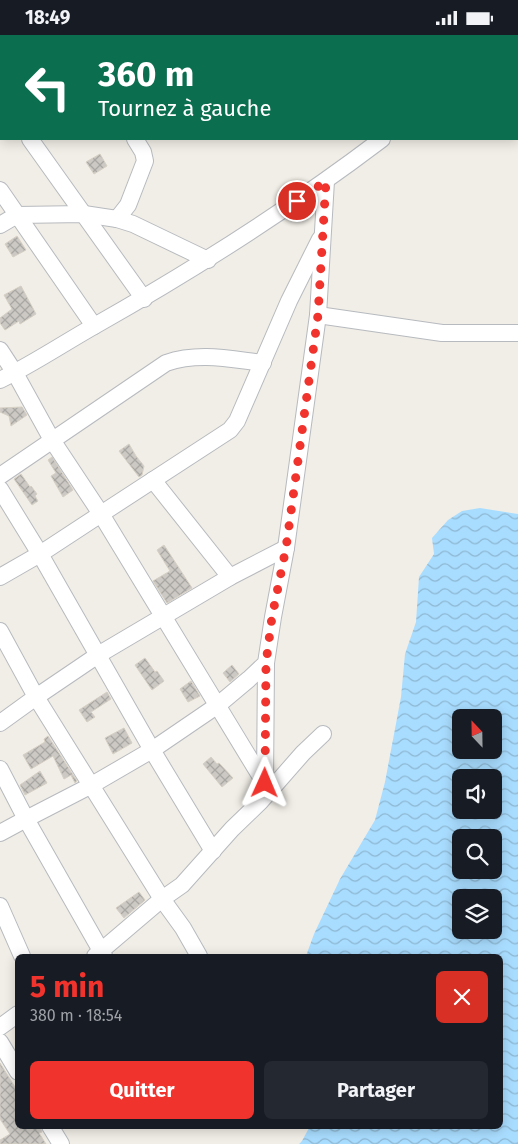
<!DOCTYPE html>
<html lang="fr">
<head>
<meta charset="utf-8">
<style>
  :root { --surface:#171b24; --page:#242831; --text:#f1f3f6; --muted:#9ea1a6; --accent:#f1332d }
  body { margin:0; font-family:"Fira Sans",sans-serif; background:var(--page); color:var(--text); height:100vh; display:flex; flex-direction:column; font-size:19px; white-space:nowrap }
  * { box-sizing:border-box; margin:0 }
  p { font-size:16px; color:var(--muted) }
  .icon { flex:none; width:28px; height:28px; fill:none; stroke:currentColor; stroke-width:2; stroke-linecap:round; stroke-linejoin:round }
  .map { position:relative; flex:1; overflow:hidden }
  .side { position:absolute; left:15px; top:919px; width:488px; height:175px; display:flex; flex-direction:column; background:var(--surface); border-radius:8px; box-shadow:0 2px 12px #0003 }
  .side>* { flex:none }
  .hud { position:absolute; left:0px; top:0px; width:519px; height:105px; box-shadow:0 2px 12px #0003; background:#0b6e4f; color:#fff; overflow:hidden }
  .needle { width:32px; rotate:338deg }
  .buttons { position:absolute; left:452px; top:674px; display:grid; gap:10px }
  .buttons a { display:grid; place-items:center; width:50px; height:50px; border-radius:8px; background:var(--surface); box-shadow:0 2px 12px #0003; font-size:25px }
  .pin { position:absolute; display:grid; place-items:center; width:42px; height:42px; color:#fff; margin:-21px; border:2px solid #fff; border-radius:50%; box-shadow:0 1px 5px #0007 }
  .me { position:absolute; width:55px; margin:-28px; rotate:1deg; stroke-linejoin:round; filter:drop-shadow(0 0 4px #0008) }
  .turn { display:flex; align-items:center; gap:18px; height:105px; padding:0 15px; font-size:22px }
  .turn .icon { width:65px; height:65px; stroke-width:2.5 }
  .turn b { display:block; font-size:35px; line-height:42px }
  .round { display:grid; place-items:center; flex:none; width:52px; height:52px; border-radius:8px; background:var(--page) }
  .summary { display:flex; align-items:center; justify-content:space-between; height:85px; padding:0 15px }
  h1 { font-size:30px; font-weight:700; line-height:38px; color:var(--accent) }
  .button { display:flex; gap:10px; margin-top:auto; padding:10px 15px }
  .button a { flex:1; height:58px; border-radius:8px; background:var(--accent); color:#fff; font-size:20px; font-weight:700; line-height:58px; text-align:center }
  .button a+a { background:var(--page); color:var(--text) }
  .status { display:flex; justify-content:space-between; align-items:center; height:35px; padding:0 25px; background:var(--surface); direction:ltr }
  .status svg { height:14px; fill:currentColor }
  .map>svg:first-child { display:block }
</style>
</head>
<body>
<div class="status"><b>18:49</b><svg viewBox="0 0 49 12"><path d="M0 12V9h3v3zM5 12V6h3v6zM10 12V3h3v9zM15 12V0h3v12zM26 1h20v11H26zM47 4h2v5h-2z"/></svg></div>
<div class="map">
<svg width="518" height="1109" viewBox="0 0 518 1109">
  <defs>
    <pattern id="water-waves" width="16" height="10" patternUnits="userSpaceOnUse" patternTransform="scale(1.25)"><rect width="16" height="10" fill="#a9ddff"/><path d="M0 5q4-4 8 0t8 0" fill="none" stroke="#8db7d2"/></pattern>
    <pattern id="building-cross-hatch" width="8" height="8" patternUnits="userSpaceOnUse" patternTransform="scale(1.25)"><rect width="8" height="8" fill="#ccc9c4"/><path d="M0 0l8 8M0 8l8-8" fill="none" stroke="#a9a7a3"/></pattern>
  </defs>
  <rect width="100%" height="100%" fill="#f1eee7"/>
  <!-- water -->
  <path fill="url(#water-waves)" fill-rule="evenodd" d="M480,473l38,6v630h-219l3,-3 8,-15h190v-170h-194l8,-22 26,-55 35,-59 10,-38 16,-85 4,-43 11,-32 3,-45 15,-23 -2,-16 16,-18 14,-9zM461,682h33v33h-33zM461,742h33v33h-33zM461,802h33v33h-33zM461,862h33v33h-33z"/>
  <!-- building -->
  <g fill="url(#building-cross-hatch)" stroke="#d6d0c5">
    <polygon points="100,119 107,131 94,139 86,127"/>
    <polygon points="17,201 26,215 13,222 5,209"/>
    <polygon points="21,251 36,279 20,289 19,286 5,295 0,288 0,283 12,274 4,260"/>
    <polygon points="22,372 27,380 11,391 9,381 0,377 0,373"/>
    <polygon points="129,409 136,421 144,431 142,440 139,442 119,416"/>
    <polygon points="52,422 73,455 63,462 51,441 56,438 48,425"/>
    <polygon points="21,439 30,452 31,451 37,459 35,461 38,466 32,470 14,444"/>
    <polygon points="164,510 192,553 167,568 153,546 170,536 157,515"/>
    <polygon points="145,623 155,637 157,636 164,646 152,655 135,630"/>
    <polygon points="232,630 239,639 230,647 223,638"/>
    <polygon points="191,646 200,661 188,667 180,654"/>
    <polygon points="107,657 111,664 91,677 95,682 87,687 79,675"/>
    <polygon points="124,693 132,708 113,719 105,703"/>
    <polygon points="48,701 77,746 75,748 71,740 64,744 53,721 31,734 23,720 45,707 44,704"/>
    <polygon points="211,722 217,729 219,728 233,743 222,752 203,729"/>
    <polygon points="40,736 47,748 25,760 20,750"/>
    <polygon points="139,857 145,865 124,883 116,873"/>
    <polygon points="0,1028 18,1057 18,1091 40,1091 42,1097 39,1098 46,1109 0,1109 0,1105 10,1099 0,1084"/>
  </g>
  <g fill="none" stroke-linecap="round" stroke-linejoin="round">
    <!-- minor casing -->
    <g stroke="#b7babe" stroke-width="18">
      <g id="minor">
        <polyline points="54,0 54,1"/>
        <polyline points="463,1 463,0"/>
        <polyline points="0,45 1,44"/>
        <polyline points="0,60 1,62"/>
        <polyline points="30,104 144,264"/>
        <polyline points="135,104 143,117 145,126 128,170 117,184 133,189 208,225"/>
        <polyline points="0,155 94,291"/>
        <polyline points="0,190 17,180 84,179 117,184"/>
        <polyline points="318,280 442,298 518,298"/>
        <polyline points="0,315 15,338 52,405 101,479 40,519 0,454"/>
        <path d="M0,345c33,-16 64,-37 96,-55 99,-56 195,-117 286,-186"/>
        <path d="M0,441l166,-113c33,-11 63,-4 97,0"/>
        <polyline points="153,445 230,542"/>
        <polyline points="0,542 40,519 152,715 213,816"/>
        <polyline points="0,596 36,662 0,688"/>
        <polyline points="0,734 26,784 0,798"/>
        <polyline points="265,748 266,628"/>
        <polyline points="270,757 101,479 230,395 237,386 289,266 320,204"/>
        <polyline points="0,871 22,921"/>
        <polyline points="95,921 162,864 182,850 232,794 260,767 303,718 323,699"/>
        <polyline points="104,921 26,784 90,751 152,715 218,670 249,644 266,628 273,582 286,513 318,280 326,146"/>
        <polyline points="199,921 183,893 162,864 36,662 98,620 230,542 286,513"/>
        <polyline points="0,992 18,979"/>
        <polyline points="0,1007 18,1037"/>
        <polyline points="50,1091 61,1109"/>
      </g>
    </g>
    <!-- minor -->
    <use href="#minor" stroke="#fff" stroke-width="16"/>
  </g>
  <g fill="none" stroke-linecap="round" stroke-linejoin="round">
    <!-- route -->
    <polyline stroke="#f1332d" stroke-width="9" stroke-dasharray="0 16.2" points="265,748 266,628 272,582 286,513 318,280 326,146 297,166"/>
  </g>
</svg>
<div class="buttons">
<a><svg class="needle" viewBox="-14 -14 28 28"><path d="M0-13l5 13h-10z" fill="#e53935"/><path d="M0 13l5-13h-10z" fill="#9ea1a6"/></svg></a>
<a><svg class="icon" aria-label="sound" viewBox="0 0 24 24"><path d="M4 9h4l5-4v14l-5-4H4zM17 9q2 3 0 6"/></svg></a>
<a><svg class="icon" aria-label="search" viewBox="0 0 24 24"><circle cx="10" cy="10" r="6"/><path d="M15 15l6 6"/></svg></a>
<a><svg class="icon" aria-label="layers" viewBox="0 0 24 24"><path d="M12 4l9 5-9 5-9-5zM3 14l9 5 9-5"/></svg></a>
</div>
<div class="pin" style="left:297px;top:166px;background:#d93025"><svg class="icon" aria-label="arrive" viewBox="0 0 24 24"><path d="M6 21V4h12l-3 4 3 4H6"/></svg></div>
<svg class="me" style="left:265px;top:748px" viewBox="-20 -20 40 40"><path d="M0-17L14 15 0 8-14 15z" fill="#f1332d" stroke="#fff" stroke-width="4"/></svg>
<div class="hud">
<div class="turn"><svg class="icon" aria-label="left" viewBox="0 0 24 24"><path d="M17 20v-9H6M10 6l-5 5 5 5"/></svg><div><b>360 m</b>Tournez à gauche</div></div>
</div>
<section class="side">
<div class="summary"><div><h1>5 min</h1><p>380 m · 18:54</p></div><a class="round" style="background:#d93025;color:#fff"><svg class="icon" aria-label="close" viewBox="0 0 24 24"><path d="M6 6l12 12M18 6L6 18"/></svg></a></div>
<div class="button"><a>Quitter</a><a>Partager</a></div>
</section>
</div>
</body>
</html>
